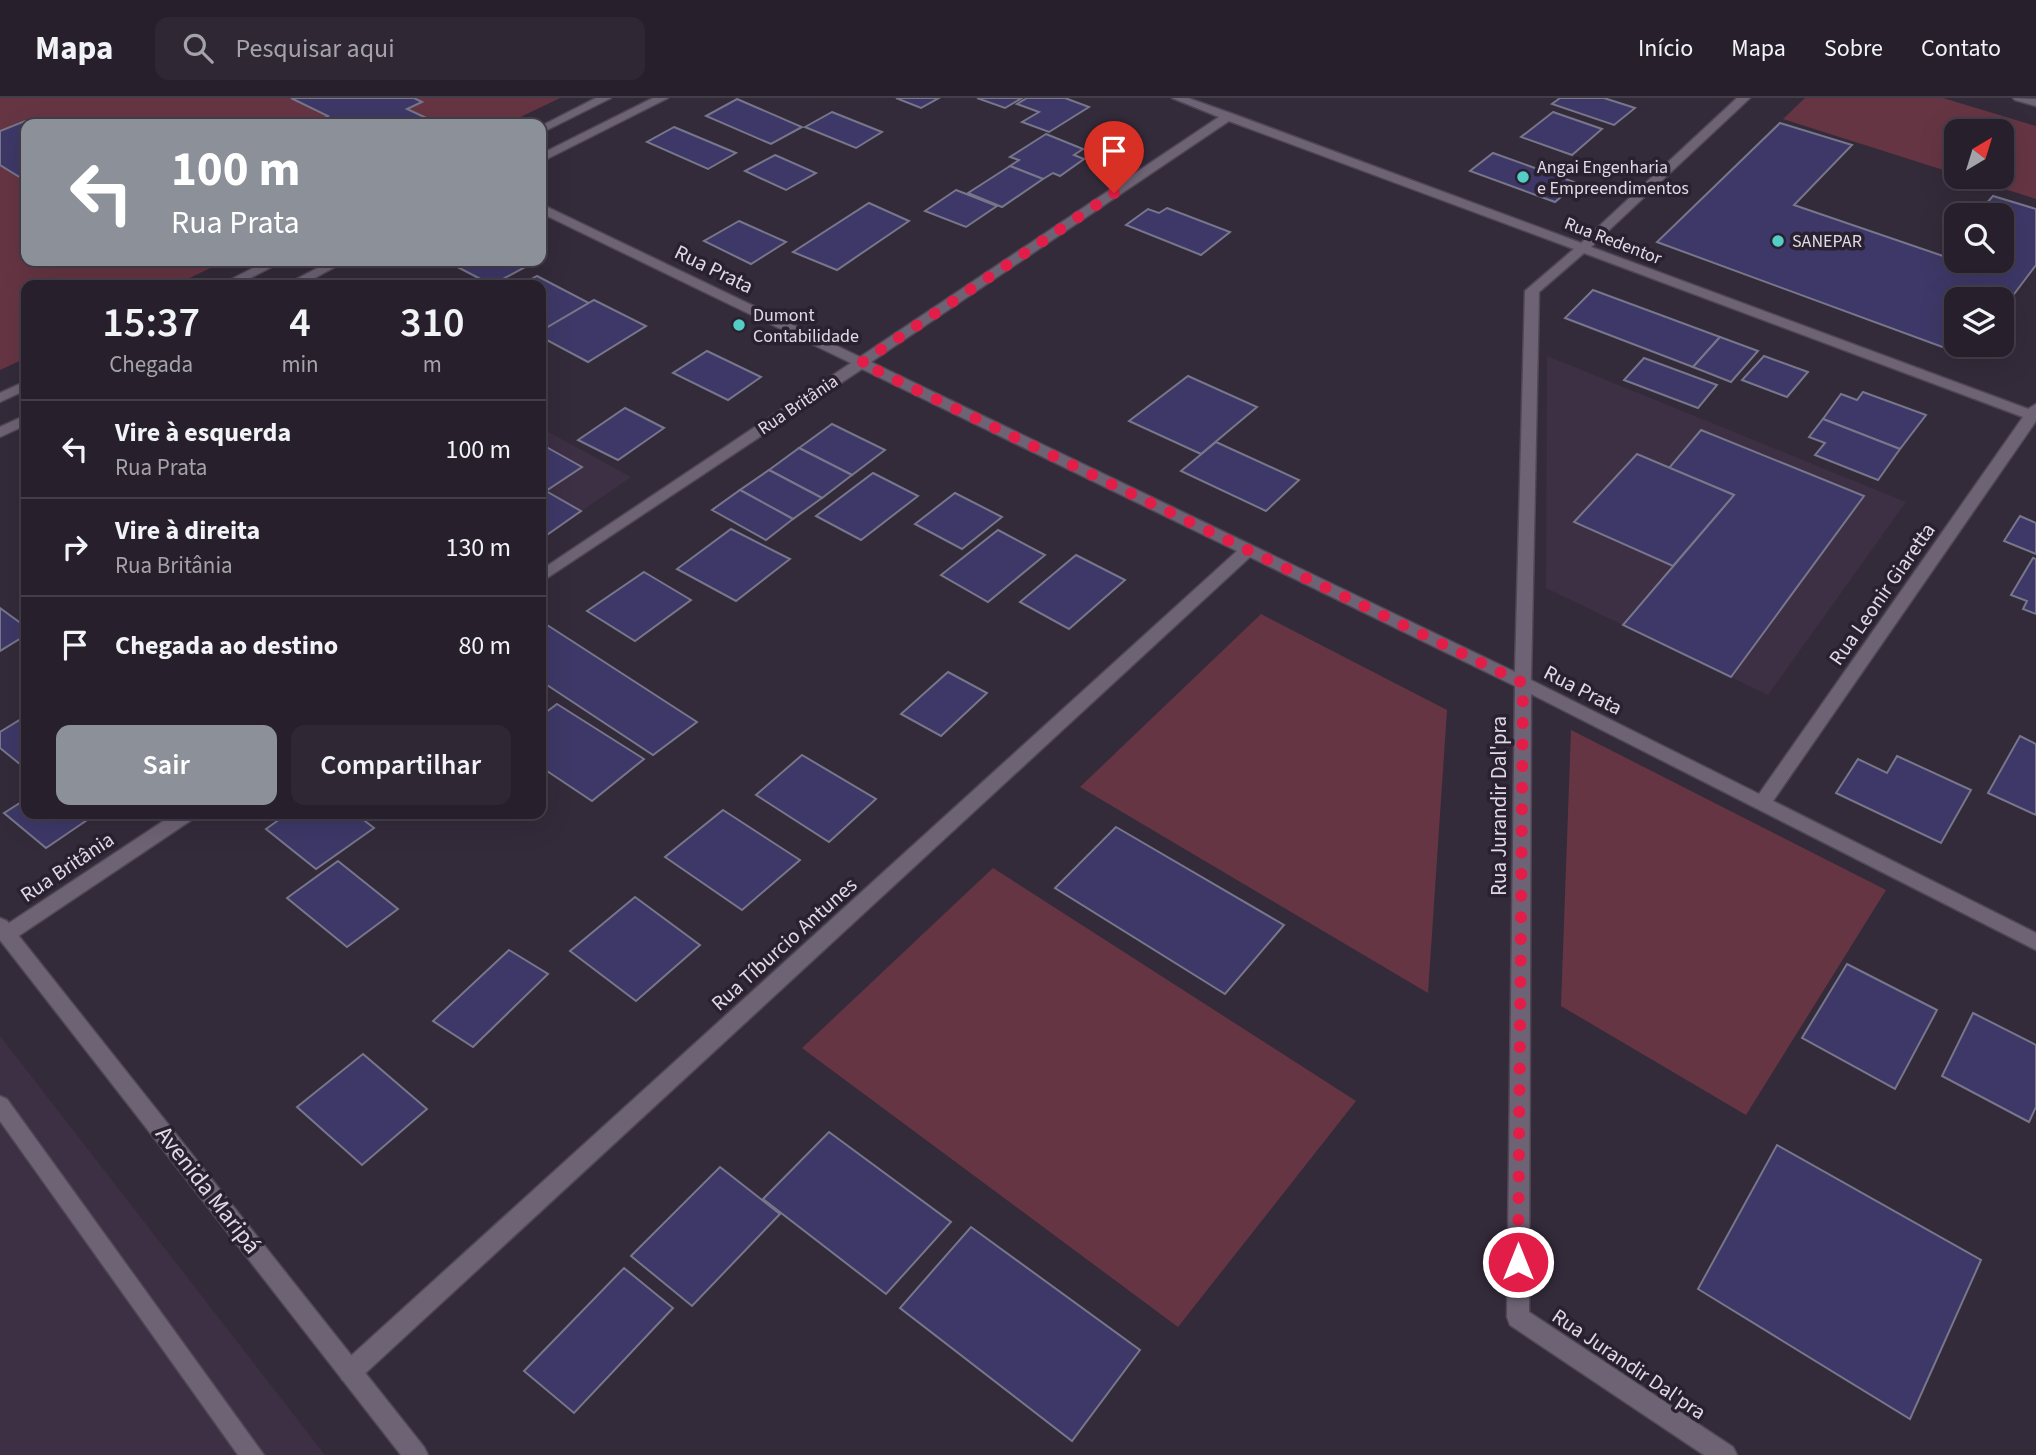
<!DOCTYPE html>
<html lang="pt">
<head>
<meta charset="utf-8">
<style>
  :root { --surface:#27202c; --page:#2f2834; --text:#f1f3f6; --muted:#a4a3a9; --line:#433e48; --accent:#8c9099 }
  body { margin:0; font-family:"Source Sans 3",sans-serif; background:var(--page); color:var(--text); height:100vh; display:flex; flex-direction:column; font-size:26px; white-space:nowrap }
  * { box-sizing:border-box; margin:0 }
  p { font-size:23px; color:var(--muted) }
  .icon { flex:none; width:38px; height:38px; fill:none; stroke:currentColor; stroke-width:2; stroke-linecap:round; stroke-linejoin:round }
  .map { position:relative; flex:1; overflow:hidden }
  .panel { position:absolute; left:21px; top:182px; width:525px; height:539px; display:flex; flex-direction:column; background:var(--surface); border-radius:14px; box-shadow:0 7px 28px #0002,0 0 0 2px var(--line) }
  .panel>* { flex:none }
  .top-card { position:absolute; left:21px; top:21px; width:525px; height:147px; border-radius:14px; box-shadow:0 7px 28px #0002,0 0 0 2px var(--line); background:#8c9099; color:#fff; overflow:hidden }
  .needle { width:46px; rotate:38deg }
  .tools { position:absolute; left:1944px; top:21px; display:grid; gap:14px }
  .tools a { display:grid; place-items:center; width:70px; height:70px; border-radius:14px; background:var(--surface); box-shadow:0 7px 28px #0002,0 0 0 2px var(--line); font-size:35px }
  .pin { position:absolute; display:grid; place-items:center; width:60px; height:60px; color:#fff; margin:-72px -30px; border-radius:50% 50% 50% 0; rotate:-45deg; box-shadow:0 0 7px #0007 }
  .pin .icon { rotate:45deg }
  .me { position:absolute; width:77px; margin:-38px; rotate:0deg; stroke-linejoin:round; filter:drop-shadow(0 0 5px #0008) }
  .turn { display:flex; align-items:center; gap:24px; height:147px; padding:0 35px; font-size:32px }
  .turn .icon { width:91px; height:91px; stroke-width:2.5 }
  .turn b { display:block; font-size:49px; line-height:60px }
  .eta { display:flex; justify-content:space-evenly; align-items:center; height:119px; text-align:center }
  .eta b { font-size:42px; font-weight:600; line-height:49px }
  .primary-button { display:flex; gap:14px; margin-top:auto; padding:14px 35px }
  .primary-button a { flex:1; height:80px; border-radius:14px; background:var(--accent); color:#fff; font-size:28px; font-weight:600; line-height:80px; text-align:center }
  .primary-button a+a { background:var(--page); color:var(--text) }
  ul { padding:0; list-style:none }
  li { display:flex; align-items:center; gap:21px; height:98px; padding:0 35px; border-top:2px solid var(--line) }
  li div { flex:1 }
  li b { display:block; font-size:26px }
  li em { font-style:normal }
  header { display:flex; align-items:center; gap:42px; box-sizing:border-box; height:98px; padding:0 35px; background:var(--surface); border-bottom:2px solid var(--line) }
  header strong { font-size:33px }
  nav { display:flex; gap:38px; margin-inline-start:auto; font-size:24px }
  .search { width:490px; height:63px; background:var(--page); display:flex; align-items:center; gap:18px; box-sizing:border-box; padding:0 24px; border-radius:14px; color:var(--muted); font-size:26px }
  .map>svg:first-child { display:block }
</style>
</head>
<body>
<header>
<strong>Mapa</strong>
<div class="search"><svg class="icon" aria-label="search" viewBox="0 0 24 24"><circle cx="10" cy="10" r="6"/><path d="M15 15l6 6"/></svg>Pesquisar aqui</div>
<nav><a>Início</a><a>Mapa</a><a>Sobre</a><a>Contato</a></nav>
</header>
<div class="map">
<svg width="2036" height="1357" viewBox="0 0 2036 1357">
  <rect width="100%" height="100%" fill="#342b3a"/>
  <!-- built -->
  <g fill="#3d2f44">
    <polygon points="1547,258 1906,404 1768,597 1546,490"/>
    <polygon points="541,330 631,379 541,441"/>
    <polygon points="0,938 325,1357 0,1357"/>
  </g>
  <!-- green -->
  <g fill="#663543">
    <polygon points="0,0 560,0 506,26 26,26 26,163 225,163 175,187 26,187 26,260 0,272"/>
    <polygon points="1805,0 1943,0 2036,28 2036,101 1966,79 2002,79 2002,33 1956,33 1956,76 1783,21"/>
    <polygon points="1261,516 1447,612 1428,895 1080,689"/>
    <polygon points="1571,632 1886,792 1746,1017 1561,908"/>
    <polygon points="993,770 1356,1003 1178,1229 802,950"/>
  </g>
  <!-- building -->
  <g fill="#3e3868" stroke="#77768a" stroke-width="2">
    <polygon points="291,0 414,0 422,4 407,11 437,25 330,26 321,22 328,18"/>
    <polygon points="896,0 939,0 921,10"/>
    <polygon points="977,0 1022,0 1005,10"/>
    <polygon points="1027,0 1065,0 1089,9 1049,34 1022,24 1039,14 1017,6"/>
    <polygon points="1560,0 1604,0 1635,10 1614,27 1552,6"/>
    <polygon points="737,1 802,29 771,46 706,18"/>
    <polygon points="832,14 882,34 856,50 805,29"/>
    <polygon points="1553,14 1602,31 1572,57 1521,39"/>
    <polygon points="25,23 30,26 26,26 26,83 0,67 0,33"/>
    <polygon points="1780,25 1852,47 1794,107 1943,158 1956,141 1956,163 2002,163 2002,117 1976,117 1993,98 2036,111 2036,167 2002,212 2002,201 1956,201 1956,247 1976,247 1967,258 1657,144"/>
    <polygon points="674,29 736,55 708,71 647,44"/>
    <polygon points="1046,36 1083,51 1074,57 1084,61 1060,78 1053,75 1043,81 1010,68 1019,62 1010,59"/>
    <polygon points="1493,55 1577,85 1555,104 1470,73"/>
    <polygon points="775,57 816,75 786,92 745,73"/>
    <polygon points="1010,68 1043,81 1002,109 968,95"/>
    <polygon points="956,92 997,108 966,129 925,113"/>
    <polygon points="869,105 909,123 837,172 793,154"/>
    <polygon points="1167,110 1230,134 1201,157 1126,127 1148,111 1159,115"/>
    <polygon points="739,123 786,144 751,166 704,143"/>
    <polygon points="446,163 516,163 527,168 492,187"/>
    <polygon points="537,178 589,205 541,233 541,187 521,187"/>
    <polygon points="1593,192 1720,239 1693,269 1565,220"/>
    <polygon points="594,202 646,228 588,264 541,239 541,233"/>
    <polygon points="1720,239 1758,253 1731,284 1693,269"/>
    <polygon points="707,253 761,279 728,302 673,275"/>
    <polygon points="1764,258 1808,274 1787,299 1742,282"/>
    <polygon points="1644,260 1717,287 1698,310 1624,282"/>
    <polygon points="1188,278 1257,309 1201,356 1129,323"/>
    <polygon points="1863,294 1926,317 1900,351 1823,321 1841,296 1857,302"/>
    <polygon points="625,310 664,330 618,362 578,342"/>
    <polygon points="1823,321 1900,351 1878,382 1815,357 1825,345 1809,339"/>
    <polygon points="832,326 885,352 852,377 799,350"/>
    <polygon points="1701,332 1864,398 1731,579 1623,527 1734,397 1669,370"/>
    <polygon points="1216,344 1299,382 1266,413 1181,373"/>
    <polygon points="541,346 582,369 546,393 581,413 541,441"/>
    <polygon points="799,350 852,377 822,400 769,372"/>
    <polygon points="1637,356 1734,397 1673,468 1574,424"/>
    <polygon points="769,372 822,400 793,421 740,392"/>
    <polygon points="873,375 918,398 861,442 816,418"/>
    <polygon points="740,392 793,421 766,442 712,412"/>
    <polygon points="955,395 1002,419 962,451 915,426"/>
    <polygon points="2020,418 2036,425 2036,456 2004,443"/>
    <polygon points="731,431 790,461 736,503 677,471"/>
    <polygon points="998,432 1045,457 988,504 941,477"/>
    <polygon points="1076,457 1125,482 1069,531 1020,504"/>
    <polygon points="2033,460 2036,461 2036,516 2023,511 2027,503 2011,497"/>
    <polygon points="644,474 691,502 635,543 587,513"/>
    <polygon points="0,510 26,529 26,537 0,553"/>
    <polygon points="541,523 697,624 653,657 541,583"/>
    <polygon points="948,574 987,595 941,638 901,616"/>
    <polygon points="557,606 644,661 592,703 541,669 541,618"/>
    <polygon points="26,618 26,671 0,650 0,634"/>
    <polygon points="2020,638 2036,646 2036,717 1988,695"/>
    <polygon points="802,657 876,701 829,744 756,697"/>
    <polygon points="1897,658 1971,692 1941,745 1836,695 1858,661 1887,675"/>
    <polygon points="26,701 26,716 96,716 46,750 4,715"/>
    <polygon points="723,712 800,762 742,812 665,759"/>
    <polygon points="287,716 356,716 374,730 316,771 266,731"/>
    <polygon points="1116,729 1284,827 1225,896 1055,790"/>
    <polygon points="338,763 398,811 347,849 287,800"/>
    <polygon points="635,799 700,847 636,903 570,853"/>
    <polygon points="509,852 548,876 473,949 433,923"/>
    <polygon points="1847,866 1937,912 1895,991 1802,940"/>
    <polygon points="1973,915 2036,947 2036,1009 2029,1024 1942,978"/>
    <polygon points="363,956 427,1011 362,1067 297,1009"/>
    <polygon points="829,1034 951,1124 886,1196 763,1101"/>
    <polygon points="1777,1047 1981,1162 1910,1321 1698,1191"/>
    <polygon points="720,1069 780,1116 692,1208 631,1158"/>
    <polygon points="971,1129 1140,1252 1072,1343 900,1210"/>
    <polygon points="624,1170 673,1210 574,1315 524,1273"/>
  </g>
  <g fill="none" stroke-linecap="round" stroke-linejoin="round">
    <!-- minor casing -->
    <g stroke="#4f4754" stroke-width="3">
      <g id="minor">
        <path d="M1172,0h16l45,16 348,129 156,-145h13l-159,149 437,162 8,-5v17l-263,380 263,132v17l-505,-256 -2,618 204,135 4,8h-33l-194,-130 -3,-8 8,-631 -265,-129 -892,823 -8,3 -8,-3 -3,-8 3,-8 895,-813 -375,-182 -321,213v-12l310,-207 -310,-150v-9l319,153 359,-240zM1229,23l345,128 -49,42 -10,381 -644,-310zM1584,155l439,164 -264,377 -228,-114 8,-388z"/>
        <polygon points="2013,0 2036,1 2036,8 2015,2"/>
        <polygon points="174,716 196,716 193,721 14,841 7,844 0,841 0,831"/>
      </g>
    </g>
    <!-- tertiary casing -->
    <g stroke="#4f4754" stroke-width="3">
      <g id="tertiary">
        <polygon points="596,0 611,0 541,35 541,28"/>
        <polygon points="653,0 668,0 541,64 541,56"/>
        <polygon points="267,163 283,163 237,187 220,187"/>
        <polygon points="331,163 346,163 302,187 285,187"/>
        <polygon points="26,283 26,292 0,304 0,295"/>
        <polygon points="26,317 26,327 0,339 0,329"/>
      </g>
    </g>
    <!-- secondary casing -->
    <g stroke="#4f4754" stroke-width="3">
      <g id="secondary">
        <polygon points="0,820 7,823 424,1349 428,1357 401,1357 0,842"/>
        <polygon points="0,998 7,1001 264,1357 238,1357 0,1023"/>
      </g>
    </g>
    <!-- minor -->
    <use href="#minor" fill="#6e6375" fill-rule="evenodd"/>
    <!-- tertiary -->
    <use href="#tertiary" fill="#6e6375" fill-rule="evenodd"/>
    <!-- secondary -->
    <use href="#secondary" fill="#6e6375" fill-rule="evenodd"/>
  </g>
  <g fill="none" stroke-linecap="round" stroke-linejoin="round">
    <!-- route -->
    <polyline stroke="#e11d48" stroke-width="12" stroke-dasharray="0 21.6" points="1114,95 861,265 1523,585 1518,1164"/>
  </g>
  <!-- markers -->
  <g fill="#54cdc7" stroke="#2a2130" stroke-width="2.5">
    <circle cx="1523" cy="79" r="7"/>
    <circle cx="1778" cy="143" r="7"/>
    <circle cx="739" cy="227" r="7"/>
  </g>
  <g text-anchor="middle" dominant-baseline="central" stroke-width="7" stroke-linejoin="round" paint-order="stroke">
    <!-- far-poi labels -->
    <g font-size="18" fill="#e0dae4" stroke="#2a2130" text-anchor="start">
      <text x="1537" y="69">Angai Engenharia<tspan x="1537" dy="21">e Empreendimentos</tspan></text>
      <text x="1792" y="143">SANEPAR</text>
      <text x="753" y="217">Dumont<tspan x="753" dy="21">Contabilidade</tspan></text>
    </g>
    <!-- far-street labels -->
    <g font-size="18" fill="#e0dae4" stroke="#2a2130">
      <text transform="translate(1613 143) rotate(21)">Rua Redentor</text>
      <text transform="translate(798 307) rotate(-34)">Rua Britânia</text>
    </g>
    <!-- street labels -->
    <g font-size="21" fill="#e0dae4" stroke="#2a2130">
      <text transform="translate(714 171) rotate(26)">Rua Prata</text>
      <text transform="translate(1882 496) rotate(-55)">Rua Leonir Giaretta</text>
      <text transform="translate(1583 592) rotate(27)">Rua Prata</text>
      <text transform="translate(1499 708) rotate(-90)">Rua Jurandir Dal'pra</text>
      <text transform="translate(67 769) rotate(-34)">Rua Britânia</text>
      <text transform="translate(784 846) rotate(-42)">Rua Tíburcio Antunes</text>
      <text transform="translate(1629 1266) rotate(34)">Rua Jurandir Dal'pra</text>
    </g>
    <!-- near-street labels -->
    <g font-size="24" fill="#e0dae4" stroke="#2a2130">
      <text transform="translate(208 1092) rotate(52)">Avenida Maripá</text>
    </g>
  </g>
</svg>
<div class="tools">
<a><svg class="needle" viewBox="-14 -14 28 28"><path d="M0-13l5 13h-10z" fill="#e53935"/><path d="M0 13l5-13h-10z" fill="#a4a3a9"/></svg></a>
<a><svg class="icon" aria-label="search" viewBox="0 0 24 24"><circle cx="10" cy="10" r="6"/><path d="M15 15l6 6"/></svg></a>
<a><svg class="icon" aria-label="layers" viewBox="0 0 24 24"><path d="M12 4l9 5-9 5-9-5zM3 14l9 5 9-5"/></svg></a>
</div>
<div class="pin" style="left:1114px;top:95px;background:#d93025"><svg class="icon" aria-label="arrive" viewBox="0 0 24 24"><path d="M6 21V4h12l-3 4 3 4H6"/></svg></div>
<svg class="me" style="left:1518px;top:1164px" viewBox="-20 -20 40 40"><circle r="17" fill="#e11d48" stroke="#fff" stroke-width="3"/><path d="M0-11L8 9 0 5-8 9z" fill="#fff"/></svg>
<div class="top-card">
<div class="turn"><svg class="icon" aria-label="left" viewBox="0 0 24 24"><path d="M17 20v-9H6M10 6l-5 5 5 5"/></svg><div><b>100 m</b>Rua Prata</div></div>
</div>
<section class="panel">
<div class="eta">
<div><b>15:37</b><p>Chegada</p></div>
<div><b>4</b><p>min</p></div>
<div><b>310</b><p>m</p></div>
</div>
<ul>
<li><svg class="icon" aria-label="left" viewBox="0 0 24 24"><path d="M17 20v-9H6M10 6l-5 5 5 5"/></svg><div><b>Vire à esquerda</b><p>Rua Prata</p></div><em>100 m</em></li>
<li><svg class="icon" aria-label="right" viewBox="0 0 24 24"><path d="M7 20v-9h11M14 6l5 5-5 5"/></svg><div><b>Vire à direita</b><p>Rua Britânia</p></div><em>130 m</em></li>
<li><svg class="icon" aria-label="arrive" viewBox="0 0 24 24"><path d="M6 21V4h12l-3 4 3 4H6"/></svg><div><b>Chegada ao destino</b></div><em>80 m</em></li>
</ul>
<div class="primary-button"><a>Sair</a><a>Compartilhar</a></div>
</section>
</div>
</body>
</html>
